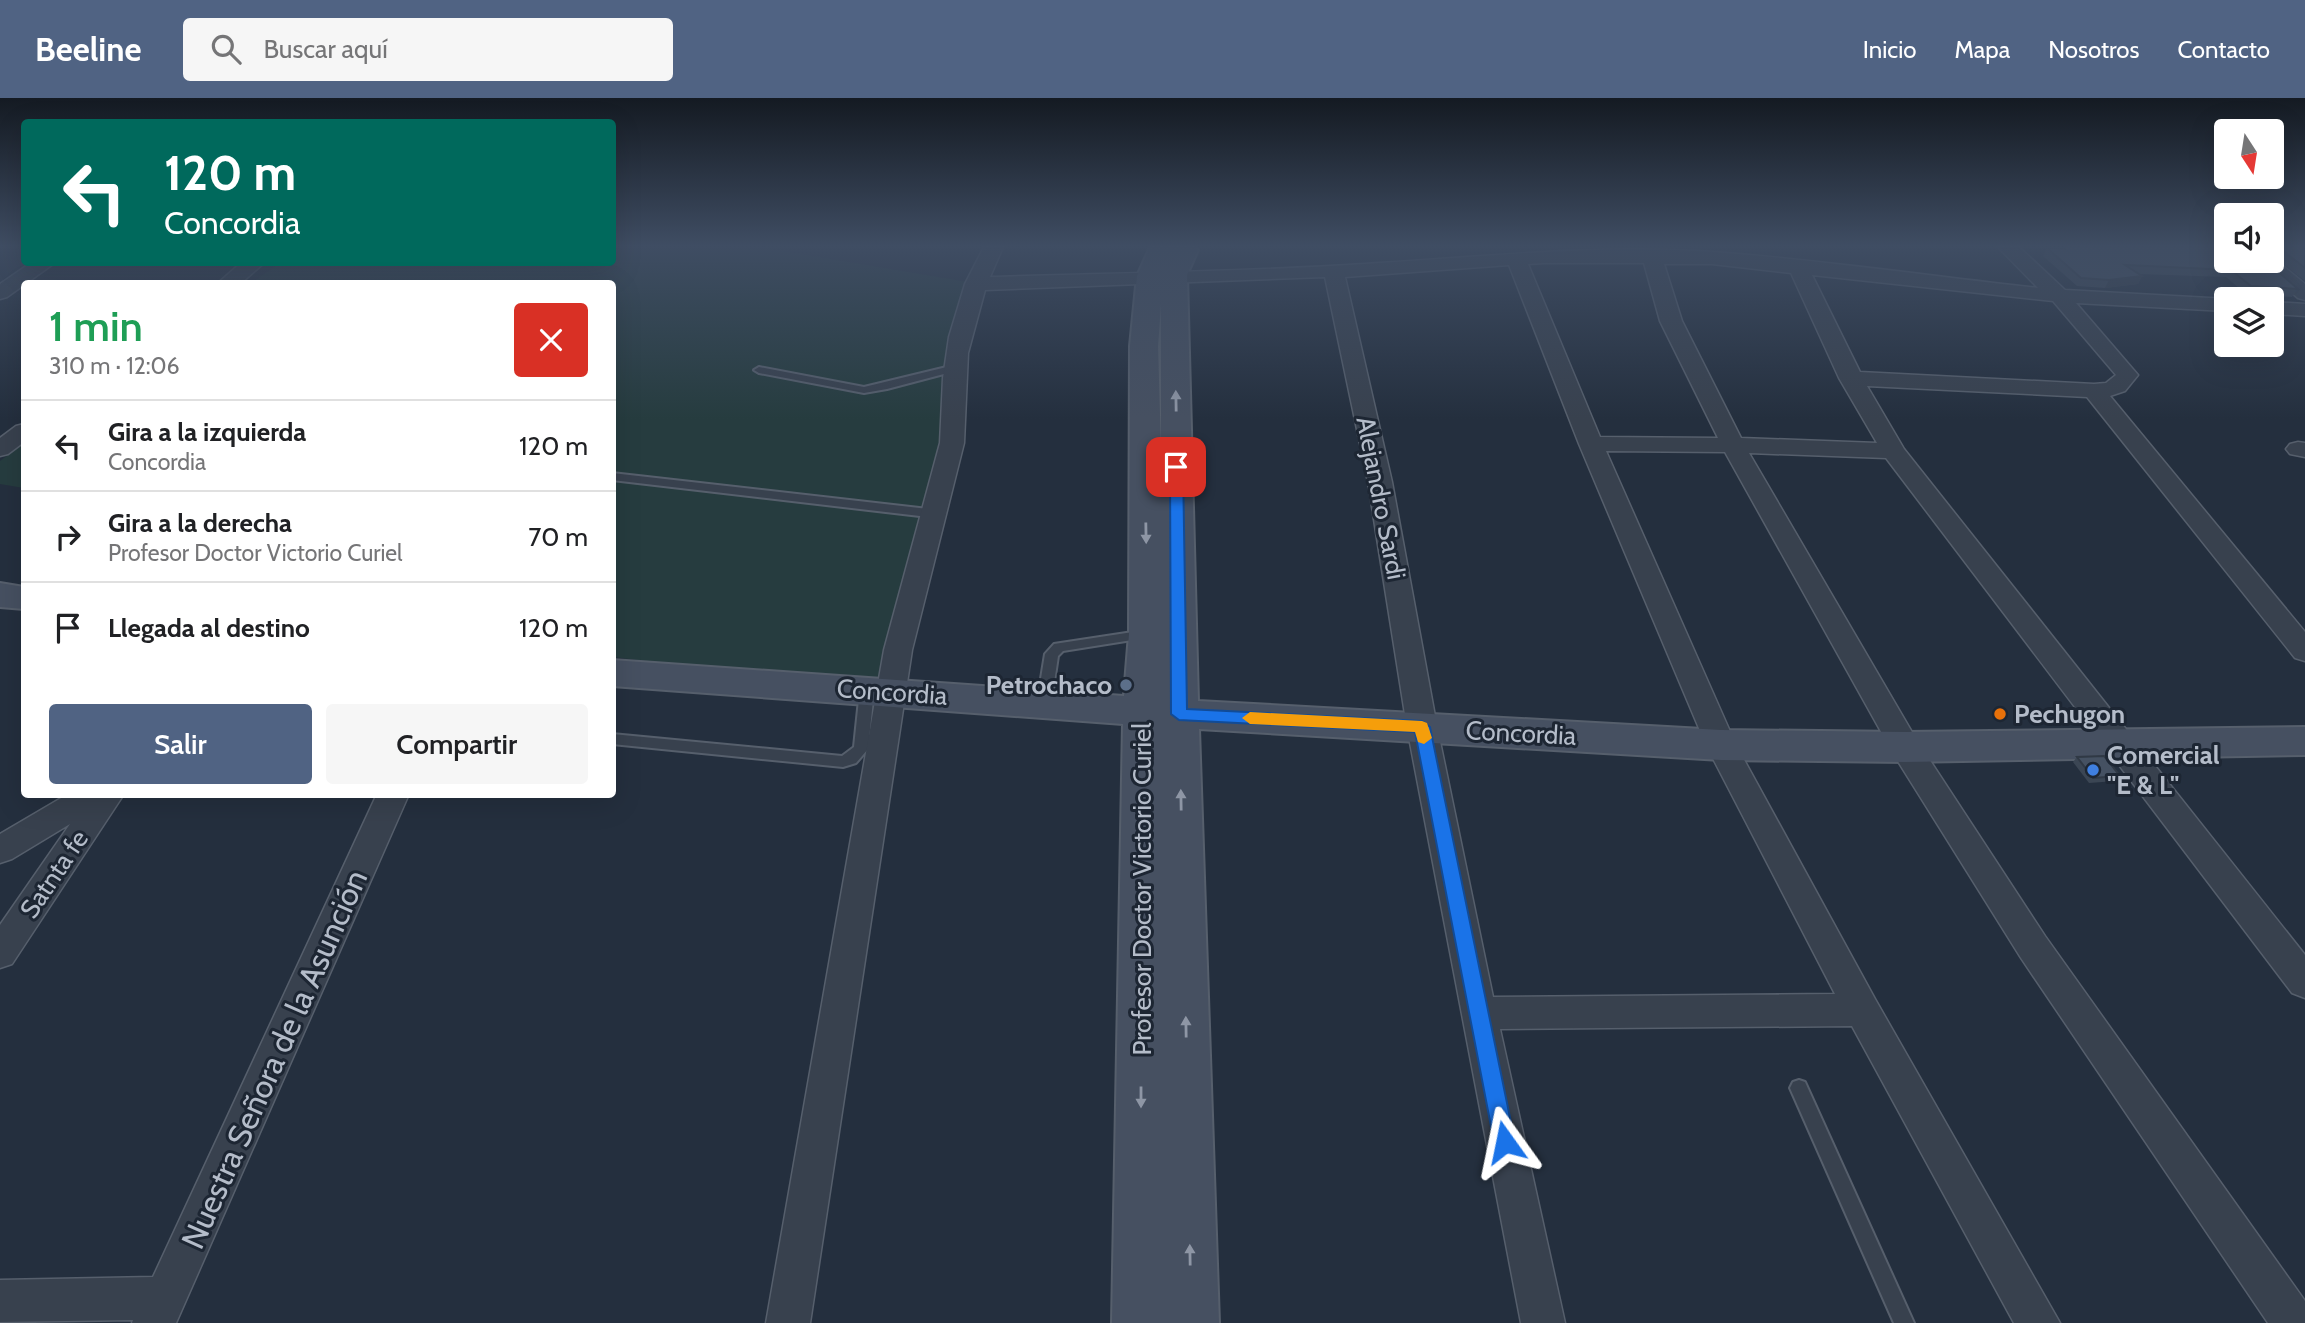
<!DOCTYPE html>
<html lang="es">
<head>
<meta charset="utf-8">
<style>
  :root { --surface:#fff; --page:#f6f6f6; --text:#202124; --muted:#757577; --line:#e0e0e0; --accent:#506383 }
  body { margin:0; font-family:Cabin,sans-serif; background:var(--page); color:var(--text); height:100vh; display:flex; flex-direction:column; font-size:26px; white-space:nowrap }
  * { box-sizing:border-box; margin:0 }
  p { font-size:23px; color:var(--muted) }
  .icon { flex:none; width:38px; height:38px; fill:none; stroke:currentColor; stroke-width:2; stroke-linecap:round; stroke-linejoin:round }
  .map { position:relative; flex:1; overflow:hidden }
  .panel { position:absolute; left:21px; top:182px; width:595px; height:518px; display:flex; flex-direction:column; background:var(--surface); border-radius:7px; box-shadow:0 7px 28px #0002 }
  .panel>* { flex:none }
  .top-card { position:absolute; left:21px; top:21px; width:595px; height:147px; border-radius:7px; box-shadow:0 7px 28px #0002; background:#00695c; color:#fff; overflow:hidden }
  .needle { width:46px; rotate:168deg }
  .controls { position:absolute; left:2214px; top:21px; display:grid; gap:14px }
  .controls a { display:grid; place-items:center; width:70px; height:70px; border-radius:7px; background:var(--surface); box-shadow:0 7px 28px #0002; font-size:35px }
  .pin { position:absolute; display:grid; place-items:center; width:60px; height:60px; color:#fff; margin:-30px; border-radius:14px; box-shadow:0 4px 10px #0006 }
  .me { position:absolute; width:77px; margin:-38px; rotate:348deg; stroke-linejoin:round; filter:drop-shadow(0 0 5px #0008) }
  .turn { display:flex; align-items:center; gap:24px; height:147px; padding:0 28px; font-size:32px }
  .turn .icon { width:91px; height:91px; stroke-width:2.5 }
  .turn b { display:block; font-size:49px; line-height:60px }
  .round { display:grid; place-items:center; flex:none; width:74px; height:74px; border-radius:7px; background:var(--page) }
  .headline { display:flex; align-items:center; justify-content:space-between; height:119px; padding:0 28px }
  h1 { font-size:42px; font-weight:600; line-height:52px; color:#1e9e55 }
  .action { display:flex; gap:14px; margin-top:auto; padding:14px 28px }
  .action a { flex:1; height:80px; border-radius:7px; background:var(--accent); color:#fff; font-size:28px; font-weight:600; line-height:80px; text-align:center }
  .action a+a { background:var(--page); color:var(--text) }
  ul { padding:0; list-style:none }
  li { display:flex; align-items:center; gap:21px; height:91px; padding:0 28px; border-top:2px solid var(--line) }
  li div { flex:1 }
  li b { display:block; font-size:26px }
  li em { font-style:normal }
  header { display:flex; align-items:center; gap:42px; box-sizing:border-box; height:98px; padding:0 35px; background:var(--accent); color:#fff }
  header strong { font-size:33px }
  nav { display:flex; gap:38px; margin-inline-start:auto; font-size:24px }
  .search { width:490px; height:63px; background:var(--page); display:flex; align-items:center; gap:18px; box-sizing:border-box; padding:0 24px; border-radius:7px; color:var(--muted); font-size:26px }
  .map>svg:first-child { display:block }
</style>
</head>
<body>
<header>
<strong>Beeline</strong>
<div class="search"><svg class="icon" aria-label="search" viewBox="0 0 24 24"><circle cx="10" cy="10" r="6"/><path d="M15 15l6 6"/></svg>Buscar aquí</div>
<nav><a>Inicio</a><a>Mapa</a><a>Nosotros</a><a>Contacto</a></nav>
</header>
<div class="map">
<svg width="2305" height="1225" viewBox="0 0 2305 1225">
  <rect width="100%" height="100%" fill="#242f3e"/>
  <!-- green -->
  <g fill="#263c3f">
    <polygon points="613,149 759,149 974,185 899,594 613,559 612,186 250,186 280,165 612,164"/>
    <polygon points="24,345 24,390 0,386 0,363"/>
  </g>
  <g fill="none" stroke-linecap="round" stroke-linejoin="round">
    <!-- lane casing -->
    <g stroke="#565f6c" stroke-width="4">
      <g id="lane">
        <polygon points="955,267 959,268 959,272 887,291 864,295 759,275 754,272 759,269 864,289"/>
        <polygon points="612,375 937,412 943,416 937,420 612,382"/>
        <polygon points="1146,532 1153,536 1151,539 1063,553 1058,558 1051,605 1044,610 1039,609 1037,605 1045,556 1054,546"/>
        <polygon points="867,587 874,592 868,651 856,665 843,669 612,646 612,636 842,658 854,649 860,592"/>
        <polygon points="1799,982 1805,984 1914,1225 1894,1225 1790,990 1793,984"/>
      </g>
    </g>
    <!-- street casing -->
    <g stroke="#565f6c" stroke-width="3">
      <g id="street">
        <path d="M984,149h19l-13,30c125,-4 250,-5 375,-13 116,-7 232,-20 348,-12 108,8 217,24 325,36l-40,-41h21l46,43 163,9 -2,12 -150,-8 62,72 -13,16 -15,5 195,236v29l-10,-3 -208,-261 -220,-11 37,63 401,506v43l-13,-5 -406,-535 -137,-5 167,286 129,197 260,365v22h-37l-247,-365 -127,-203 -169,-303 -119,-1 130,294 139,254 185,324h-46l-162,-297 -352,3 65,294h-44l-114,-596 -39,-245 -43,-205 -340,13 -17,63 -4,90 -52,207 -102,673h-44l118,-673 56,-207 3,-65 6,-41 16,-53zM1544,165h100l16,58 58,117 -118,-1 -72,-173zM1664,166h48l79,9 48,105 38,65 -136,-5 -59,-117zM1509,167l70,179 127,301 129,249 -342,3 -56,-270 -45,-245 -47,-205zM1812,177l241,26 63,74 -10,8 -12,1 -234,-12z"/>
        <polygon points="2272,159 2305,186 2305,202 2298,200 2255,163 2272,163"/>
        <polygon points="32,164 56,164 7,199 0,201 0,186"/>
        <polygon points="242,164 265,164 240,186 217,186"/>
        <polygon points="2272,204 2305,206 2305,218 2272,216"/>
        <polygon points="24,326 24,344 8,356 0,358 0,340 16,328"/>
        <polygon points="2298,344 2305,345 2305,359 2290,356 2286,351 2290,346"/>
        <polygon points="68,696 124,696 12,866 0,870 0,827 70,726 12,761 0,765 0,736"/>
        <polygon points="377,696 409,696 176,1225 132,1225 133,1222 0,1224 0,1182 153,1179"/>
      </g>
    </g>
    <!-- secondary casing -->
    <g stroke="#565f6c" stroke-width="4">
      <g id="secondary">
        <path d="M1150,149h46l2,3 -11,25 11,426 523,29 184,2 400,-5v28l-400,7 -184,-2 -522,-31 20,594h-107l11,-599 -511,-38v-26l512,36 5,-62 1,-288 7,-70zM1161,206v145l-3,-103z"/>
        <polygon points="0,485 24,489 24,511 0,509"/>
      </g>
    </g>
    <!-- lane -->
    <use href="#lane" fill="#38414e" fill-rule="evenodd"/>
    <!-- street -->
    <use href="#street" fill="#38414e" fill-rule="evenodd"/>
    <!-- secondary -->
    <use href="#secondary" fill="#465061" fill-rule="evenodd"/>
  </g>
  <!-- wall -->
  <g fill="#3b4654">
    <polygon points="2053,149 2226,149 2298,191 2292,199 2246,196 2226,179 2138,176 2142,178 2138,186 2105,190 2077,188 2043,158 2047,150 2054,150"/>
    <polygon points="2272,149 2305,149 2305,183 2272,157"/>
    <polygon points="2077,659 2120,678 2116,683 2089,685 2073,664"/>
  </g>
  <!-- shaded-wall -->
  <polygon fill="#303945" points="2142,178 2138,186 2105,190 2109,182"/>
  <!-- building -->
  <g fill="#455162" stroke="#303945" stroke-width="2">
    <polygon points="2064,149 2226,149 2226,163 2266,163 2298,191 2251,188 2231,172 2125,167 2142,178 2109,182 2081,180 2047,150 2065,151"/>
    <polygon points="2278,149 2305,149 2305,170"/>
    <polygon points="2104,658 2120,678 2093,680 2077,659"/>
  </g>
  <!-- one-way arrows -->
  <defs><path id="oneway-solid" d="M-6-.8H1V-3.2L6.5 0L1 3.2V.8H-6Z" transform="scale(1.75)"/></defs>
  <g fill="#8e96a5">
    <use href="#oneway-solid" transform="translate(1176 303) rotate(-91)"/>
    <use href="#oneway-solid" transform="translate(1146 435) rotate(89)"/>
    <use href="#oneway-solid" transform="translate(1181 702) rotate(-91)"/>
    <use href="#oneway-solid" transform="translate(1186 929) rotate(-91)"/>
    <use href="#oneway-solid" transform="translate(1141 999) rotate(90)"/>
    <use href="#oneway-solid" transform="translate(1190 1157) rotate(-91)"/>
  </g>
  <!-- sky -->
  <linearGradient id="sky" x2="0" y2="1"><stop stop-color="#141a22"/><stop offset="0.46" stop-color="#3f4d63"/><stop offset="1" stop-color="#3f4d63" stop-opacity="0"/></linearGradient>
  <rect width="2305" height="321" fill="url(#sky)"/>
  <!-- route -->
  <polygon fill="#1a73e8" stroke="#114b97" stroke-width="2" points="1176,366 1183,369 1187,611 1422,623 1430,629 1515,1044 1512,1051 1505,1054 1497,1051 1494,1044 1415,634 1179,622 1171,616 1170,369"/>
  <!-- slow -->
  <polygon fill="#f59e0b" points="1250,614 1422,623 1427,625 1432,640 1424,646 1418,644 1415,634 1250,626 1242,620"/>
  <!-- markers -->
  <circle fill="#5c6f8a" stroke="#1d2633" stroke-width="2.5" cx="1126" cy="587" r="7"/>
  <circle fill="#e8710a" stroke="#1d2633" stroke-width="2.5" cx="2000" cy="616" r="7"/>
  <circle fill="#3f7fe0" stroke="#1d2633" stroke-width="2.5" cx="2093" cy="672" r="7"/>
  <g text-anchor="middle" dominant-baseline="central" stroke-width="6" stroke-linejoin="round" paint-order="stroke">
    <!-- street labels -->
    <g font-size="26" fill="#b4bcc9" stroke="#1d2633">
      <text transform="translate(1381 400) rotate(79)">Alejandro Sardi</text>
      <text transform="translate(892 594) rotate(4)">Concordia</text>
      <text transform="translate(1521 635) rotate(3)">Concordia</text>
      <text transform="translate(54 776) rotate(-56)">Satnta fe</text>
      <text transform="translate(1142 791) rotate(-90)">Profesor Doctor Victorio Curiel</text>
    </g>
    <!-- poi labels -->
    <g font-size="26" font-weight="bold" fill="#b4bcc9" stroke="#1d2633" text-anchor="start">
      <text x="1112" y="587" text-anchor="end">Petrochaco</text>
      <text x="2014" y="616">Pechugon</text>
      <text x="2107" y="657">Comercial<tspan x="2107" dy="30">"E &amp; L"</tspan></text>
    </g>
    <!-- near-street labels -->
    <g font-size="32" fill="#b4bcc9" stroke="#1d2633">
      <text transform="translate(274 961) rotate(-66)">Nuestra Señora de la Asunción</text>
    </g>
  </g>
</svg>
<div class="controls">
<a><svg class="needle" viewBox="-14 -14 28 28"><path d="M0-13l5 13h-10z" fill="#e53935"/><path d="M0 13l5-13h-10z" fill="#757577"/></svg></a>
<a><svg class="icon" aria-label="sound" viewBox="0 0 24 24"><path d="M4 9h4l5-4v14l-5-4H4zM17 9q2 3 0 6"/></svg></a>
<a><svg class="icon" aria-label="layers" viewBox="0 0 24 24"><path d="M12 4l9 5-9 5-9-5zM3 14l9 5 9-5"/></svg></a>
</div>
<div class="pin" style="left:1176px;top:369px;background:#d93025"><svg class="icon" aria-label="arrive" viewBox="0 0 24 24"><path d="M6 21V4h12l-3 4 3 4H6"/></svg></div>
<svg class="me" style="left:1505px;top:1044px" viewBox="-20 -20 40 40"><path d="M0-17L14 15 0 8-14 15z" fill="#1a73e8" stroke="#fff" stroke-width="4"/></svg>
<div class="top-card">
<div class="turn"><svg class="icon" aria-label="left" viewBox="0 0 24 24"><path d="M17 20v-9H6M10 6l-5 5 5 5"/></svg><div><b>120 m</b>Concordia</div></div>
</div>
<section class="panel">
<div class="headline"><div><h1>1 min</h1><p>310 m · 12:06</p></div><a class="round" style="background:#d93025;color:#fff"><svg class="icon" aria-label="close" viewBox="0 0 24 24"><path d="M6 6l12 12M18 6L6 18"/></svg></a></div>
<ul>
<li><svg class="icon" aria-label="left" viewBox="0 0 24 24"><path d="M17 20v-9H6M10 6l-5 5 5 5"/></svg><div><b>Gira a la izquierda</b><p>Concordia</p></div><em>120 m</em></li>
<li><svg class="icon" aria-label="right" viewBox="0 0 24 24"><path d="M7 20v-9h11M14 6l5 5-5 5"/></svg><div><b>Gira a la derecha</b><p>Profesor Doctor Victorio Curiel</p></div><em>70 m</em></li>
<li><svg class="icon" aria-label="arrive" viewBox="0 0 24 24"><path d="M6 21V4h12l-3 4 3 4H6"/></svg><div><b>Llegada al destino</b></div><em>120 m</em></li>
</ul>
<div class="action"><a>Salir</a><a>Compartir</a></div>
</section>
</div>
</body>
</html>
